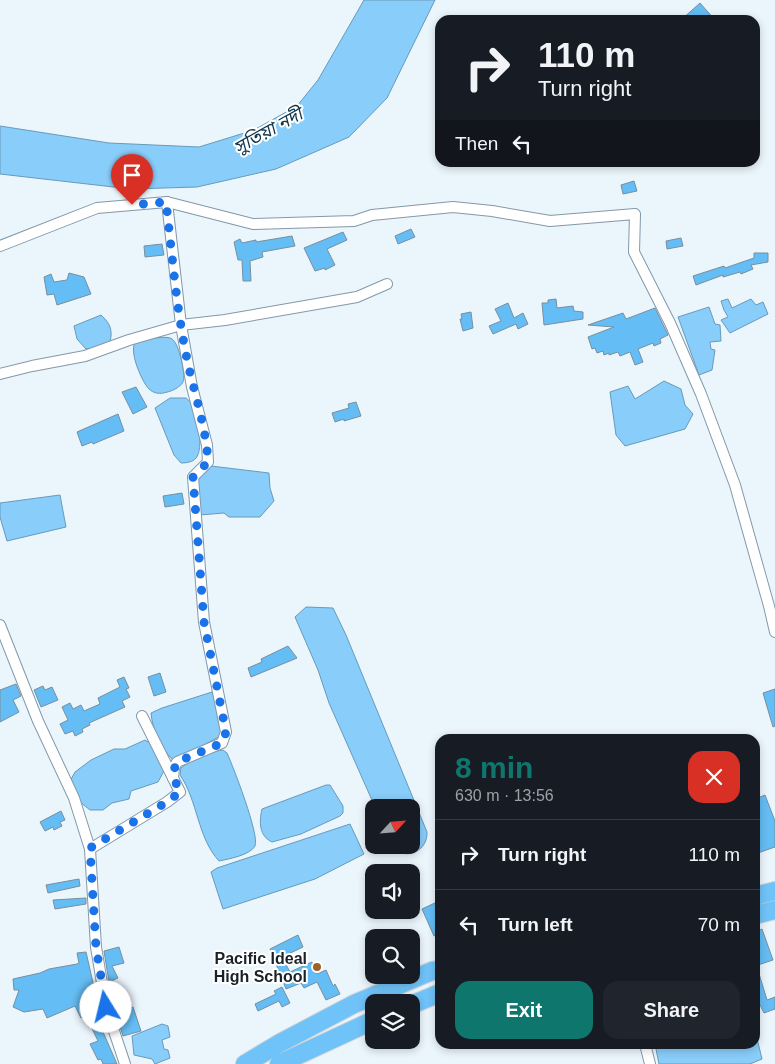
<!DOCTYPE html>
<html lang="en">
<head>
<meta charset="utf-8">
<style>
  :root { --surface:#171b24; --page:#20242c; --text:#f1f3f6; --muted:#9ea1a6; --line:#363941; --accent:#0f766e }
  body { margin:0; font-family:Arial,"Noto Sans Bengali",sans-serif; background:var(--page); color:var(--text); height:100vh; display:flex; flex-direction:column; font-size:19px; white-space:nowrap }
  * { box-sizing:border-box; margin:0 }
  p { font-size:16px; color:var(--muted) }
  .icon { flex:none; width:28px; height:28px; fill:none; stroke:currentColor; stroke-width:2; stroke-linecap:round; stroke-linejoin:round }
  .map { position:relative; flex:1; overflow:hidden }
  .details { position:absolute; left:435px; top:734px; width:325px; height:315px; display:flex; flex-direction:column; background:var(--surface); border-radius:15px; box-shadow:0 2px 8px #0003 }
  .details>* { flex:none }
  .banner { position:absolute; left:435px; top:15px; width:325px; height:152px; border-radius:15px; box-shadow:0 2px 8px #0003; background:#171b24; color:var(--text); overflow:hidden }
  .needle { width:32px; rotate:64deg }
  .buttons { position:absolute; left:365px; top:799px; display:grid; gap:10px }
  .buttons a { display:grid; place-items:center; width:55px; height:55px; border-radius:10px; background:var(--surface); box-shadow:0 2px 8px #0003; font-size:25px }
  .pin { position:absolute; display:grid; place-items:center; width:42px; height:42px; color:#fff; margin:-51px -21px; border-radius:50% 50% 50% 0; rotate:-45deg; box-shadow:0 0 5px #0007 }
  .pin .icon { rotate:45deg }
  .me { position:absolute; width:55px; margin:-28px; rotate:351deg; stroke-linejoin:round; filter:drop-shadow(0 0 4px #0008) }
  .turn { display:flex; align-items:center; gap:18px; height:105px; padding:0 20px; font-size:22px }
  .turn .icon { width:65px; height:65px; stroke-width:2.5 }
  .turn b { display:block; font-size:35px; line-height:42px }
  .then { display:flex; align-items:center; height:48px; padding:0 20px; background:#0003; gap:10px; font-size:19px }
  .round { display:grid; place-items:center; flex:none; width:52px; height:52px; border-radius:15px; background:var(--page) }
  .headline { display:flex; align-items:center; justify-content:space-between; height:85px; padding:0 20px }
  h1 { font-size:30px; font-weight:600; line-height:38px; color:var(--accent) }
  .action { display:flex; gap:10px; margin-top:auto; padding:10px 20px }
  .action a { flex:1; height:58px; border-radius:15px; background:var(--accent); color:#fff; font-size:20px; font-weight:600; line-height:58px; text-align:center }
  .action a+a { background:var(--page); color:var(--text) }
  ul { padding:0; list-style:none }
  li { display:flex; align-items:center; gap:15px; height:70px; padding:0 20px; border-top:1px solid var(--line) }
  li div { flex:1 }
  li b { display:block; font-size:19px }
  li em { font-style:normal }
  .map>svg:first-child { display:block }
</style>
</head>
<body>
<div class="map">
<svg width="775" height="1064" viewBox="0 0 775 1064">
  <rect width="100%" height="100%" fill="#ebf5fc"/>
  <!-- water -->
  <g fill="#89cdfa" stroke="#679abb">
    <polygon points="364,0 435,0 387,98 349,137 276,169 197,187 131,189 0,174 0,126 109,143 199,147 254,130 297,106 318,80"/>
    <polygon points="728,299 732,308 751,299 756,305 763,302 768,314 730,333 721,320 728,317 724,310 721,301"/>
    <polygon points="709,307 715,324 720,325 721,341 710,342 711,349 715,350 712,370 699,375 678,317"/>
    <path d="M101,315c9,8 12,15 9,27l-10,6 -14,1 -9,-10 -3,-13z"/>
    <path d="M153,338c6,0 15,-2 19,1 7,4 14,36 11,43 -3,6 -13,10 -20,11 -4,1 -10,0 -14,-4 -7,-7 -20,-37 -14,-46 4,-4 13,-4 18,-5z"/>
    <polygon points="664,381 681,389 685,405 693,414 685,429 625,446 616,435 610,392 628,386 635,399"/>
    <path d="M170,398h16c2,2 5,4 6,6 6,11 12,45 4,54 -3,4 -10,5 -15,5l-7,-8 -19,-47z"/>
    <polygon points="211,466 269,473 270,488 274,501 260,517 229,517 224,513 200,515 195,478"/>
    <polygon points="60,495 66,527 7,541 0,517 0,503"/>
    <path d="M306,607l27,1 13,27 81,197c1,22 -27,29 -34,13h18v-37l-36,-1 -46,-104 -11,-33 -23,-53z"/>
    <path d="M212,692l8,19 2,24 -36,20 -14,4c-11,-11 -20,-31 -21,-46l11,-5z"/>
    <polygon points="145,740 150,743 164,771 158,782 131,791 129,799 112,803 103,810 90,810 80,802 69,783 75,772 91,760 114,749 125,749"/>
    <path d="M223,750l4,3c6,13 33,83 28,93 -5,9 -26,13 -36,15 -22,-24 -21,-60 -39,-86l1,-7c13,-10 25,-16 42,-18z"/>
    <path d="M326,785h4l13,21v7l-3,3 -39,18 -29,8c-13,-6 -13,-20 -10,-33z"/>
    <polygon points="350,824 364,854 315,879 223,909 211,872 217,868"/>
    <polygon points="162,1024 168,1026 170,1037 162,1040 164,1049 168,1050 170,1058 155,1064 152,1059 134,1055 132,1036"/>
    <polygon points="755,1030 762,1059 750,1064 659,1064 655,1044 755,1044"/>
  </g>
  <!-- building -->
  <g fill="#64bdf4" stroke="#788f9f">
    <polygon points="700,3 715,20 681,20"/>
    <polygon points="634,181 637,191 623,194 621,185"/>
    <polygon points="411,229 415,237 398,244 395,236"/>
    <polygon points="343,232 347,240 327,249 335,265 325,270 325,268 315,271 304,248"/>
    <polygon points="292,236 295,246 262,252 263,257 250,261 251,281 243,281 242,260 238,260 234,242 240,239 242,243 256,240 256,242"/>
    <polygon points="681,238 683,246 667,249 666,241"/>
    <polygon points="162,244 164,255 145,257 144,246"/>
    <polygon points="754,253 768,253 768,262 751,265 753,269 741,274 740,272 723,277 723,275 696,285 693,276 724,266 725,268 754,258"/>
    <polygon points="69,273 84,277 91,294 57,305 54,294 47,295 44,277 51,274 54,282 67,280"/>
    <polygon points="556,299 557,308 573,306 574,311 583,312 583,319 544,325 542,303 548,303 548,300"/>
    <polygon points="508,303 514,318 523,313 528,324 518,329 516,324 493,334 489,326 501,321 495,309"/>
    <polygon points="655,308 668,335 660,339 661,343 654,346 653,343 638,349 643,362 635,365 630,352 620,356 618,352 609,355 609,353 604,355 603,351 597,353 595,348 592,349 588,337 614,327 588,325 623,313 626,319"/>
    <polygon points="471,312 473,328 463,331 460,319 462,319 461,314"/>
    <polygon points="136,387 147,407 133,414 122,392"/>
    <polygon points="356,402 361,416 344,421 344,419 335,422 332,413 349,408 348,404"/>
    <polygon points="118,414 124,431 93,444 92,442 82,446 77,432"/>
    <polygon points="182,493 184,504 165,507 163,496"/>
    <polygon points="288,646 297,658 251,677 248,668 262,662 261,659"/>
    <polygon points="160,673 166,692 154,696 148,677"/>
    <polygon points="124,677 129,688 126,689 130,697 122,701 125,707 89,723 90,725 82,729 83,732 75,736 73,731 65,734 60,724 68,720 62,707 70,703 73,709 81,705 84,711 100,704 98,698 120,687 117,680"/>
    <polygon points="16,684 21,696 13,700 19,712 0,722 0,690"/>
    <polygon points="43,686 45,690 52,687 58,700 41,707 34,690"/>
    <polygon points="775,689 775,726 773,727 763,693"/>
    <polygon points="765,795 775,821 775,847 755,854 755,799"/>
    <polygon points="61,811 65,820 60,822 62,826 54,830 53,827 45,831 40,822"/>
    <polygon points="79,879 80,886 48,893 46,885"/>
    <polygon points="86,898 86,904 55,909 53,900"/>
    <polygon points="437,902 440,909 440,933 434,936 422,909"/>
    <polygon points="762,929 773,960 755,966 755,932"/>
    <polygon points="298,935 303,947 282,957 290,972 312,962 317,974 326,970 333,986 335,984 340,994 326,1000 317,982 304,988 301,983 286,989 270,949"/>
    <polygon points="119,947 124,963 112,966 118,978 109,982 104,951"/>
    <polygon points="86,952 99,1009 107,1031 103,1032 117,1064 103,1064 101,1059 98,1060 90,1044 98,1041 86,1016 81,1018 75,1006 47,1018 43,1009 24,1012 13,1007 19,990 14,990 13,979 40,973 49,969 77,964 79,963 77,953"/>
    <polygon points="755,967 757,967 767,1000 775,997 775,1009 764,1013 757,999 755,999"/>
    <polygon points="282,987 290,1003 282,1007 279,1001 258,1011 255,1004 276,994 274,991"/>
    <polygon points="117,998 122,1012 133,1007 141,1031 123,1036 113,1005 112,1000"/>
  </g>
  <g fill="none" stroke-linecap="round" stroke-linejoin="round">
    <!-- street casing -->
    <g stroke="#8299a9" stroke-width="12">
      <g id="street">
        <polyline points="167,202 181,325 192,387 207,445 208,462 193,477 204,622 226,732 222,743 177,762 174,768 173,778"/>
        <polyline points="0,246 97,208 167,202 253,224 354,221 372,215 453,207 492,211 550,221 635,214 634,252 670,323 701,394 735,485 769,606 775,632"/>
        <polyline points="0,374 32,366 85,356 129,340 181,325 225,320 357,297 387,284"/>
        <polyline points="0,625 38,721 74,798 90,849 96,947 106,1007 125,1064"/>
        <polyline points="90,849 167,802 180,792 142,716"/>
        <polyline points="645,1044 650,1064"/>
      </g>
    </g>
    <!-- highway casing -->
    <g stroke="#d1d3d4" stroke-width="20">
      <g id="highway">
        <polyline points="755,896 775,891"/>
        <polyline points="755,915 775,910"/>
        <polyline points="411,1005 440,993"/>
        <polyline points="245,1064 280,1043 354,1004 432,971 440,970"/>
        <polyline points="279,1064 374,1020"/>
      </g>
    </g>
    <!-- street -->
    <use href="#street" stroke="#fff" stroke-width="10"/>
    <!-- highway -->
    <use href="#highway" stroke="#70c3f8" stroke-width="18"/>
  </g>
  <g fill="none" stroke-linecap="round" stroke-linejoin="round">
    <!-- route -->
    <path stroke="#1a73e8" stroke-width="9" stroke-dasharray="0 16.2" d="M106,1007l-10,-60 -6,-99 77,-46 13,-10c-5,-11 -9,-18 -3,-30l45,-19 4,-11 -22,-110 -11,-145 15,-15c-2,-37 -15,-72 -22,-108 -10,-50 -14,-101 -20,-152l-34,3"/>
  </g>
  <!-- markers -->
  <circle fill="#a06129" stroke="#fff" stroke-width="2" cx="317" cy="967" r="5"/>
  <g text-anchor="middle" dominant-baseline="central" stroke-width="4" stroke-linejoin="round" paint-order="stroke">
    <!-- poi labels -->
    <g font-size="16" font-weight="bold" fill="#182228" stroke="#fff" text-anchor="end">
      <text x="307" y="958">Pacific Ideal<tspan x="307" dy="18">High School</tspan></text>
    </g>
    <!-- water labels -->
    <g font-size="18" font-style="italic" fill="#0f364d" stroke="#fff">
      <text transform="translate(268 131) rotate(-29)">সুতিয়া নদী</text>
    </g>
  </g>
</svg>
<div class="buttons">
<a><svg class="needle" viewBox="-14 -14 28 28"><path d="M0-13l5 13h-10z" fill="#e53935"/><path d="M0 13l5-13h-10z" fill="#9ea1a6"/></svg></a>
<a><svg class="icon" aria-label="sound" viewBox="0 0 24 24"><path d="M4 9h4l5-4v14l-5-4H4zM17 9q2 3 0 6"/></svg></a>
<a><svg class="icon" aria-label="search" viewBox="0 0 24 24"><circle cx="10" cy="10" r="6"/><path d="M15 15l6 6"/></svg></a>
<a><svg class="icon" aria-label="layers" viewBox="0 0 24 24"><path d="M12 4l9 5-9 5-9-5zM3 14l9 5 9-5"/></svg></a>
</div>
<div class="pin" style="left:132px;top:205px;background:#d93025"><svg class="icon" aria-label="arrive" viewBox="0 0 24 24"><path d="M6 21V4h12l-3 4 3 4H6"/></svg></div>
<svg class="me" style="left:106px;top:1007px" viewBox="-20 -20 40 40"><circle r="19" fill="#fff"/><path d="M0-13L10 11 0 6-10 11z" fill="#1a73e8"/></svg>
<div class="banner">
<div class="turn"><svg class="icon" aria-label="right" viewBox="0 0 24 24"><path d="M7 20v-9h11M14 6l5 5-5 5"/></svg><div><b>110 m</b>Turn right</div></div>
<div class="then">Then<svg class="icon" aria-label="left" viewBox="0 0 24 24"><path d="M17 20v-9H6M10 6l-5 5 5 5"/></svg></div>
</div>
<section class="details">
<div class="headline"><div><h1>8 min</h1><p>630 m · 13:56</p></div><a class="round" style="background:#d93025;color:#fff"><svg class="icon" aria-label="close" viewBox="0 0 24 24"><path d="M6 6l12 12M18 6L6 18"/></svg></a></div>
<ul>
<li><svg class="icon" aria-label="right" viewBox="0 0 24 24"><path d="M7 20v-9h11M14 6l5 5-5 5"/></svg><div><b>Turn right</b></div><em>110 m</em></li>
<li><svg class="icon" aria-label="left" viewBox="0 0 24 24"><path d="M17 20v-9H6M10 6l-5 5 5 5"/></svg><div><b>Turn left</b></div><em>70 m</em></li>
</ul>
<div class="action"><a>Exit</a><a>Share</a></div>
</section>
</div>
</body>
</html>
